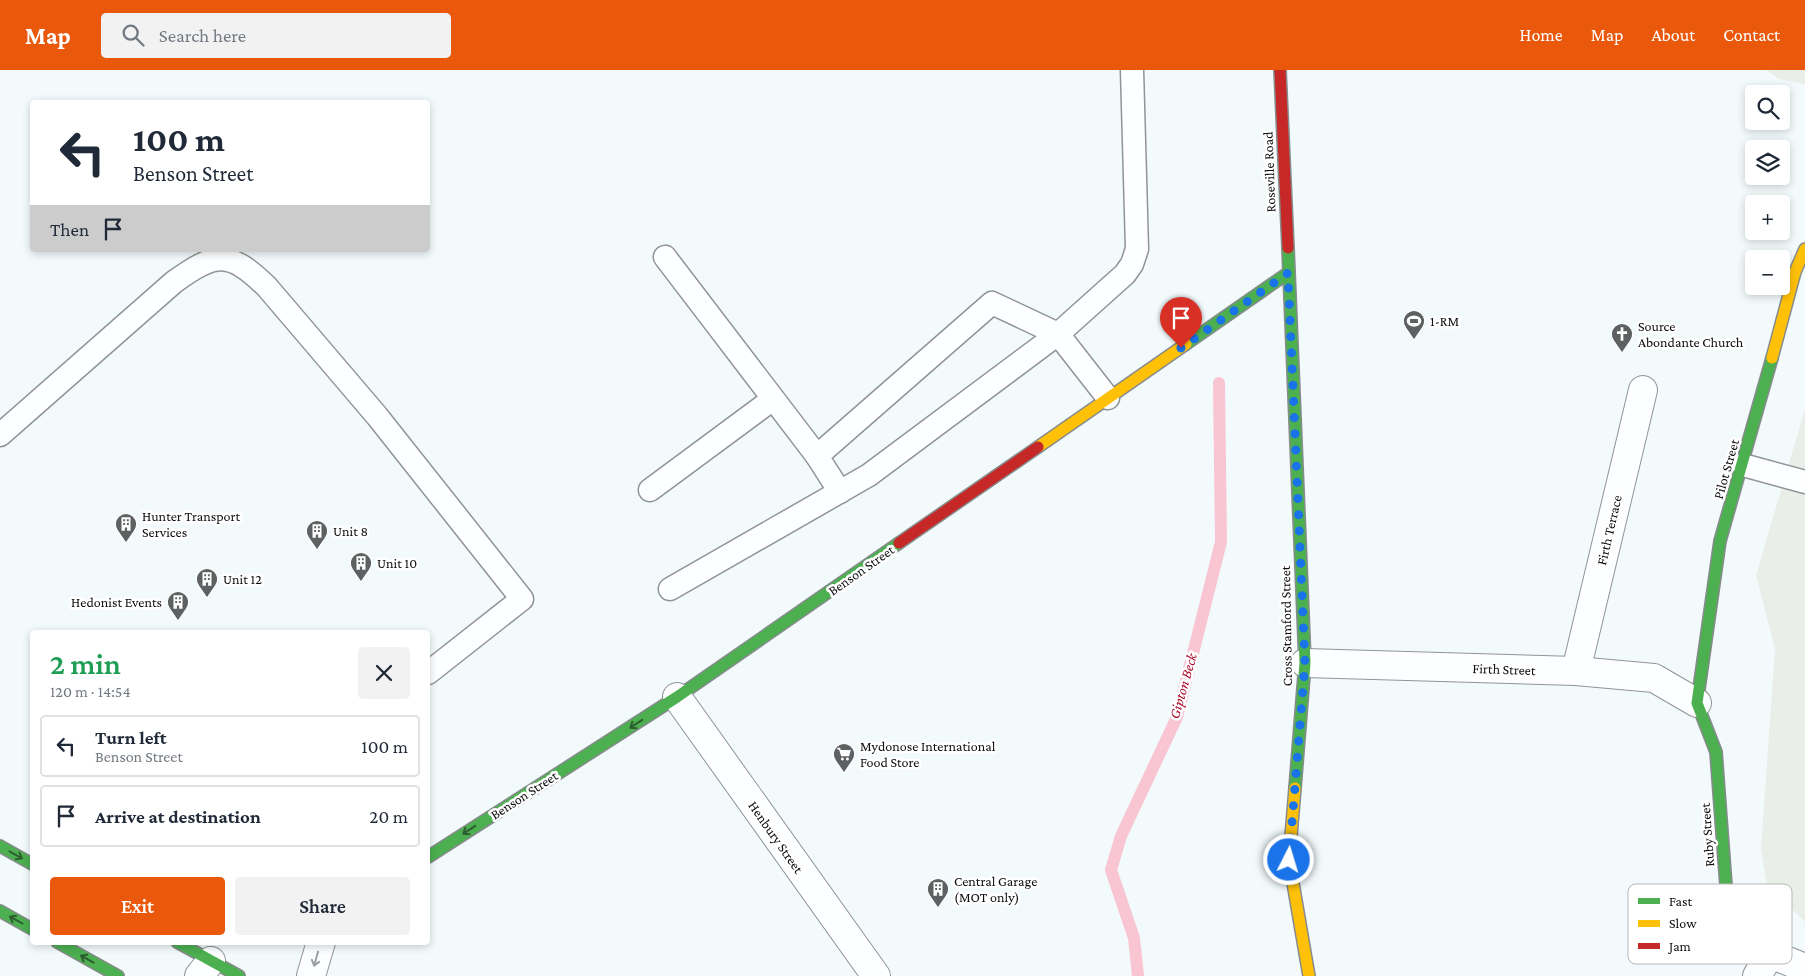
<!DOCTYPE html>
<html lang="en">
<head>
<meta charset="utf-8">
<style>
  :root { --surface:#fff; --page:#f2f2f3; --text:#1f2937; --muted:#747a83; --line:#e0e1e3; --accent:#ea580c }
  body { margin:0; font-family:"Crimson Pro",serif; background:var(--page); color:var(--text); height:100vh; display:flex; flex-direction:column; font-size:19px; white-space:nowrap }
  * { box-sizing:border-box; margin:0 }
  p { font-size:16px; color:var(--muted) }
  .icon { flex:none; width:28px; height:28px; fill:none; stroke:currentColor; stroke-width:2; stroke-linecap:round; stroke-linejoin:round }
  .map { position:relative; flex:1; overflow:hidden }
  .details { position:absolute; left:30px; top:560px; width:400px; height:315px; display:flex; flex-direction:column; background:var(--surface); border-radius:5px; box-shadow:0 2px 8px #0003 }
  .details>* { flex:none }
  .hud { position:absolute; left:30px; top:30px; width:400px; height:152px; border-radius:5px; box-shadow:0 2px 8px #0003; background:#fff; color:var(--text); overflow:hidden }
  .fabs { position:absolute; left:1745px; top:15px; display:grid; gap:10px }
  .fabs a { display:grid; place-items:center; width:45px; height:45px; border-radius:5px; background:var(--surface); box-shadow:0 2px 8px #0003; font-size:25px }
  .pin { position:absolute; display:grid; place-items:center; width:42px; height:42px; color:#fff; margin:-51px -21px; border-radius:50% 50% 50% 0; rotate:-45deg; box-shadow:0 0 5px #0007 }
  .pin .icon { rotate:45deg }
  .me { position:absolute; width:55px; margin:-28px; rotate:5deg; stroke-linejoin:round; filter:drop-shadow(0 0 4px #0008) }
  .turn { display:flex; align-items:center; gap:18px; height:105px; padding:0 20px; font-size:22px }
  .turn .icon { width:65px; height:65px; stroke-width:2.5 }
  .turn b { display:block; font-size:35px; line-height:42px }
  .then { display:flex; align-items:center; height:48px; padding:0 20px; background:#0003; gap:10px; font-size:19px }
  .round { display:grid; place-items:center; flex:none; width:52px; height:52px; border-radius:5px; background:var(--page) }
  .head { display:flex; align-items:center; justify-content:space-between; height:85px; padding:0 20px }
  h1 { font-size:30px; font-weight:600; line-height:38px; color:#1e9e55 }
  .action { display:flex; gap:10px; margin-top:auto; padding:10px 20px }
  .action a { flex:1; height:58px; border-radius:5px; background:var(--accent); color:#fff; font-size:20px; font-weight:600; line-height:58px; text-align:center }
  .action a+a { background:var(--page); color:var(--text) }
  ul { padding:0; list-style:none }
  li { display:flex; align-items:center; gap:15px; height:62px; margin:0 10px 8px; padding:0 10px; border:2px solid var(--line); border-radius:5px }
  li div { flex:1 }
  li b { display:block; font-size:19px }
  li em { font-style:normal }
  header { display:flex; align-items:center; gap:30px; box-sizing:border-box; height:70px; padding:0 25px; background:var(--accent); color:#fff }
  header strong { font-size:24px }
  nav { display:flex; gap:28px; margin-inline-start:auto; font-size:18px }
  .search { width:350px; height:45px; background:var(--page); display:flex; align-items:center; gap:12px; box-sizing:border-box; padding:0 18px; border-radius:5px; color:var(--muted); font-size:19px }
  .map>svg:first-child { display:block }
</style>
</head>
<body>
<header>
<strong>Map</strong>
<div class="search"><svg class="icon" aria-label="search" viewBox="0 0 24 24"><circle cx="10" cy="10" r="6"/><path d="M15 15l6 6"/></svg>Search here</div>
<nav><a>Home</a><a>Map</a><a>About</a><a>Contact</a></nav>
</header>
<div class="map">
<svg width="1805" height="906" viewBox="0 0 1805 906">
  <rect width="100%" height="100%" fill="#f2fafc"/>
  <!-- industrial -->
  <g fill="#eaeee9">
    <polygon points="1766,0 1805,0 1805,14 1779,9"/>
    <polygon points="1805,339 1805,852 1767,815 1761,779 1775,579 1756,505"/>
  </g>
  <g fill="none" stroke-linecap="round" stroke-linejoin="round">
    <!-- stream -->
    <polyline stroke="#f9c5d3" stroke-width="12" points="1138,906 1134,868 1111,800 1121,766 1177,647 1221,472 1219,313"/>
    <!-- lane casing -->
    <g stroke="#919495" stroke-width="25">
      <g id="lane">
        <polyline points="665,187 817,386"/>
        <path d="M0,365l174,-153c42,-30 55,-32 93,5l110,129 145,183 -94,74"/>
        <polyline points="1743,395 1805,412"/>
        <polyline points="650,420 773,329"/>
        <polyline points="840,422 817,386 992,233 1058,264 1125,204 1132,194 1137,179 1132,0"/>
        <polyline points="670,519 869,405 1058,264 1108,328"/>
      </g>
    </g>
    <!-- street casing -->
    <g stroke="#919495" stroke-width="30">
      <g id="street">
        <polyline points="1305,593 1576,601 1654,608 1697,633"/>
        <polyline points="1576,601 1643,320"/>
        <polyline points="677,627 876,906"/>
        <polyline points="199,906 211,891"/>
        <polyline points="311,906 321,872"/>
        <polyline points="1757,906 1770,884 1805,898"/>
      </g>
    </g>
    <!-- fast casing -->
    <g stroke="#878b8c" stroke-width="14">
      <g id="fast">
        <polyline points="1288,178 1305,593 1295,718"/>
        <polyline points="1186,274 1288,203"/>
        <polyline points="0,776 32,794"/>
        <polyline points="428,787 677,627 899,473"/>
        <polyline points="0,841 32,859"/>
        <polyline points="57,872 118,906"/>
        <polyline points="177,872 239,906"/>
        <polyline points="1770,884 1727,829 1716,682 1697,633 1720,471 1772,288"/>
      </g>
    </g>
    <!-- slow casing -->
    <g stroke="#878b8c" stroke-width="14">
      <g id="slow">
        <polyline points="1772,288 1795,202 1805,179"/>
        <polyline points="1038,377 1186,274"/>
        <polyline points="1295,718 1289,790 1309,906"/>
      </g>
    </g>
    <!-- jam casing -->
    <g stroke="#878b8c" stroke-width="14">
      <g id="jam">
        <polyline points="1280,0 1288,178"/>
        <polyline points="899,473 1038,377"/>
      </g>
    </g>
    <!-- lane -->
    <use href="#lane" stroke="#fdfeff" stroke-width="22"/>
    <!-- street -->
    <use href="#street" stroke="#fdfeff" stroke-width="28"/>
    <!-- fast -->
    <use href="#fast" stroke="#4caf50" stroke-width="11"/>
    <!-- slow -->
    <use href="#slow" stroke="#ffc107" stroke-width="11"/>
    <!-- jam -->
    <use href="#jam" stroke="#c62828" stroke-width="11"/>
  </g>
  <!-- one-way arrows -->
  <defs><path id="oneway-shaft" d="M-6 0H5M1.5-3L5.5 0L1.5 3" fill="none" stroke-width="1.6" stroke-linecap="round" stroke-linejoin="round" transform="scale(1.25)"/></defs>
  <g stroke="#2d5e2f">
    <use href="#oneway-shaft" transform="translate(636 654) rotate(147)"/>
    <use href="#oneway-shaft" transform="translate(469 760) rotate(147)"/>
    <use href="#oneway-shaft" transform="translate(16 785) rotate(29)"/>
    <use href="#oneway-shaft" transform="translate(16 850) rotate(-151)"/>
    <use href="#oneway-shaft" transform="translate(87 889) rotate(-151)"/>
  </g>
  <use stroke="#9d9e9f" href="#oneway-shaft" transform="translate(316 889) rotate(106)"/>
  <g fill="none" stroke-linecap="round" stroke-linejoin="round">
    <!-- route -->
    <polyline stroke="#1a73e8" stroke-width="9" stroke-dasharray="0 16.2" points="1181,278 1288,203 1305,593 1289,790"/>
  </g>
  <!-- icons -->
  <defs>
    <g id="stadium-pin" transform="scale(1.125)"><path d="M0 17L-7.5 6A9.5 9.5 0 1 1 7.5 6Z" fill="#5e6161" stroke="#fff"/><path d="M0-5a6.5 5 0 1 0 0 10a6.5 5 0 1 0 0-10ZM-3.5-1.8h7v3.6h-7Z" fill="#fff"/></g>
    <g id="church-pin" transform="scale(1.125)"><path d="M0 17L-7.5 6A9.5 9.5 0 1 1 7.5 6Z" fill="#5e6161" stroke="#fff"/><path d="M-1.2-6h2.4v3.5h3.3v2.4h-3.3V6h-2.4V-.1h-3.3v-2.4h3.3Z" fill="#fff"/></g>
    <g id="building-pin" transform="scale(1.125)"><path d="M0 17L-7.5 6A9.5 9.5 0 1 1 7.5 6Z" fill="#5e6161" stroke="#fff"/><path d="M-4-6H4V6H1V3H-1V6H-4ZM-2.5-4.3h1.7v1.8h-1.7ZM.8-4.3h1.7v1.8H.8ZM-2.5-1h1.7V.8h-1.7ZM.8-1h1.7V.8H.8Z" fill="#fff"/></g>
    <g id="supermarket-pin" transform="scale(1.125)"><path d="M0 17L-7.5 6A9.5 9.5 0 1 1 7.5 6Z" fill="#5e6161" stroke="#fff"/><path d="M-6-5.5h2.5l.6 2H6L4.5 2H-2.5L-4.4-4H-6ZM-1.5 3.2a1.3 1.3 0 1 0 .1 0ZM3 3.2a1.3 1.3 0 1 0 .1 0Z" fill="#fff"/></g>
  </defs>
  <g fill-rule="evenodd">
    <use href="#stadium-pin" x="1414" y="251"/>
    <use href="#church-pin" x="1622" y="264"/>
    <use href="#building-pin" x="126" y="454"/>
    <use href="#building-pin" x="317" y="461"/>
    <use href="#building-pin" x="361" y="493"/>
    <use href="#building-pin" x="207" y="509"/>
    <use href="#building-pin" x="178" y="532"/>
    <use href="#supermarket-pin" x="844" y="684"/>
    <use href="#building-pin" x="938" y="819"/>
  </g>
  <g text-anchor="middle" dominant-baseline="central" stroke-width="5" stroke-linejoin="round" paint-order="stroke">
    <!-- street labels -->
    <g font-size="14" fill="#0e0e0e" stroke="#fff">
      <text transform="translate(1269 102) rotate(-92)">Roseville Road</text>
      <text transform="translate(1726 399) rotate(-74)">Pilot Street</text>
      <text transform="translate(1609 460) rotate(-77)">Firth Terrace</text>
      <text transform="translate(861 500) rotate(-35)">Benson Street</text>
      <text transform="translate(1286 556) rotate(-91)">Cross Stamford Street</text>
      <text transform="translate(1504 599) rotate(2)">Firth Street</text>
      <text transform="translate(524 725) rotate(-33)">Benson Street</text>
      <text transform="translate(1707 765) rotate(-94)">Ruby Street</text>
      <text transform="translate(776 767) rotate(55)">Henbury Street</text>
    </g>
    <!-- poi labels -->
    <g font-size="14" fill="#0e0e0e" stroke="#fff" text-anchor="start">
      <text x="1430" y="251">1-RM</text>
      <text x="1638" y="256">Source<tspan x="1638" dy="16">Abondante Church</tspan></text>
      <text x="142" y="446">Hunter Transport<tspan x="142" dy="16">Services</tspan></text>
      <text x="333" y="461">Unit 8</text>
      <text x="377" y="493">Unit 10</text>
      <text x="223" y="509">Unit 12</text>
      <text x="162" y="532" text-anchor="end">Hedonist Events</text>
      <text x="860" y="676">Mydonose International<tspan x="860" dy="16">Food Store</tspan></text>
      <text x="954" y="811">Central Garage<tspan x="954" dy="16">(MOT only)</tspan></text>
    </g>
    <!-- water labels -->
    <g font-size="15" font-style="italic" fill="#ad0a28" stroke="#fff">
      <text transform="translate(1183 616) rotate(-74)">Gipton Beck</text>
    </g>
  </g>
  <!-- legend -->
  <rect x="1628" y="814" width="164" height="80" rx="8" fill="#fff" stroke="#b7b7b7" stroke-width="1"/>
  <rect x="1638" y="828" width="22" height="6" fill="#4caf50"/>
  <rect x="1638" y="850" width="22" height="7" fill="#ffc107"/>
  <rect x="1638" y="873" width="22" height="6" fill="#c62828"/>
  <g font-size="14" fill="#0e0e0e">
    <text x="1669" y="836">Fast</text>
    <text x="1669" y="858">Slow</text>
    <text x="1669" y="881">Jam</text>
  </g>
</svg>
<div class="fabs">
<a><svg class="icon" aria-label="search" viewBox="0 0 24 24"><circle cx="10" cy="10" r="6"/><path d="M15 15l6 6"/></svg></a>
<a><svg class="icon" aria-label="layers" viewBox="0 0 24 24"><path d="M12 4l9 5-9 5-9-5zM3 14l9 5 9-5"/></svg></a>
<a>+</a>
<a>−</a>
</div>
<div class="pin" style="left:1181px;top:278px;background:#d93025"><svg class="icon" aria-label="arrive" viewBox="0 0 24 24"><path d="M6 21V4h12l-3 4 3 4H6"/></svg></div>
<svg class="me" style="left:1289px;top:790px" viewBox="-20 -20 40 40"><circle r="17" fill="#1a73e8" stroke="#fff" stroke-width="3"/><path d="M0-11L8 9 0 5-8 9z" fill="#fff"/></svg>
<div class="hud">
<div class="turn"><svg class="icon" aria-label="left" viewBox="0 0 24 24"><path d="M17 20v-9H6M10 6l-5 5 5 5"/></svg><div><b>100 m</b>Benson Street</div></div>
<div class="then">Then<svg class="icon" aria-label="arrive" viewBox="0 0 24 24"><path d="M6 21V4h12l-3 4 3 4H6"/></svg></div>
</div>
<section class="details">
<div class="head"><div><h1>2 min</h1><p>120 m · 14:54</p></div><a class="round"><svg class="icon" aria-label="close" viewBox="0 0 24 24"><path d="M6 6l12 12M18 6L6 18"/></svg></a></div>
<ul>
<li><svg class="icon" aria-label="left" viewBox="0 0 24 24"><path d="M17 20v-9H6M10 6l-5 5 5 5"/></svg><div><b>Turn left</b><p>Benson Street</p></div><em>100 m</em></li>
<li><svg class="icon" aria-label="arrive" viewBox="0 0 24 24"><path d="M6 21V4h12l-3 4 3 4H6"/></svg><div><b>Arrive at destination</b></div><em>20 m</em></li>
</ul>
<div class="action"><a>Exit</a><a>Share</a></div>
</section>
</div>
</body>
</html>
